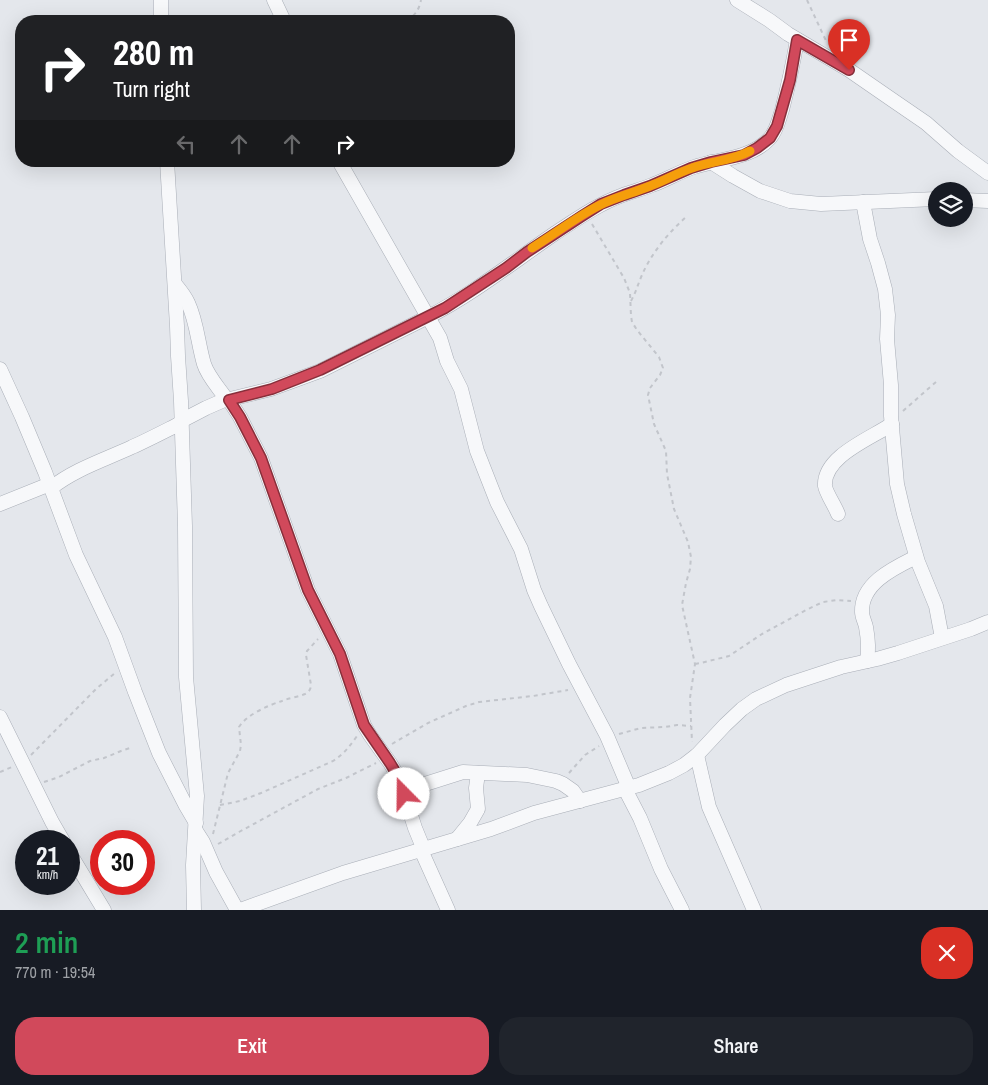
<!DOCTYPE html>
<html lang="en">
<head>
<meta charset="utf-8">
<style>
  :root { --surface:#171b24; --page:#20242c; --text:#f1f3f6; --muted:#9ea1a6; --accent:#d1495b }
  body { margin:0; font-family:"Archivo Narrow",sans-serif; background:var(--page); color:var(--text); height:100vh; display:flex; flex-direction:column; font-size:19px; white-space:nowrap }
  * { box-sizing:border-box; margin:0 }
  p { font-size:16px; color:var(--muted) }
  .icon { flex:none; width:28px; height:28px; fill:none; stroke:currentColor; stroke-width:2; stroke-linecap:round; stroke-linejoin:round }
  .map { position:relative; height:910px; overflow:hidden }
  .details { display:flex; flex-direction:column; background:var(--surface); flex:1 }
  .details>* { flex:none }
  .guide { position:absolute; left:15px; top:15px; width:500px; height:152px; border-radius:20px; box-shadow:0 5px 20px #0002; background:#202124; color:#fff; overflow:hidden }
  .buttons { position:absolute; left:928px; top:182px; display:grid; gap:10px }
  .buttons a { display:grid; place-items:center; width:45px; height:45px; border-radius:50%; background:var(--surface); box-shadow:0 5px 20px #0002; font-size:25px }
  .speed { position:absolute; left:15px; top:830px; display:flex; gap:10px; font-size:25px; font-weight:700; text-align:center }
  .speed>* { display:grid; place-content:center; width:65px; height:65px; border-radius:50%; background:var(--surface); box-shadow:0 5px 20px #0002; line-height:1 }
  .speed small { font-size:12px; font-weight:400 }
  .speed .limit { border:8px solid #d22; background:#fff; color:#111 }
  .pin { position:absolute; display:grid; place-items:center; width:42px; height:42px; color:#fff; margin:-51px -21px; border-radius:50% 50% 50% 0; rotate:-45deg; box-shadow:0 0 5px #0007 }
  .pin .icon { rotate:45deg }
  .me { position:absolute; width:55px; margin:-28px; rotate:338deg; stroke-linejoin:round; filter:drop-shadow(0 0 4px #0008) }
  .turn { display:flex; align-items:center; gap:18px; height:105px; padding:0 15px; font-size:22px }
  .turn .icon { width:65px; height:65px; stroke-width:2.5 }
  .turn b { display:block; font-size:35px; line-height:42px }
  .lanes { display:flex; align-items:center; height:48px; padding:0 15px; background:#0003; justify-content:center; gap:25px; direction:ltr }
  .lanes .off { opacity:.35 }
  .round { display:grid; place-items:center; flex:none; width:52px; height:52px; border-radius:20px; background:var(--page) }
  .summary { display:flex; align-items:center; justify-content:space-between; height:85px; padding:0 15px }
  h1 { font-size:30px; font-weight:600; line-height:38px; color:#1e9e55 }
  .action { display:flex; gap:10px; margin-top:auto; padding:10px 15px }
  .action a { flex:1; height:58px; border-radius:20px; background:var(--accent); color:#fff; font-size:20px; font-weight:600; line-height:58px; text-align:center }
  .action a+a { background:var(--page); color:var(--text) }
  .map>svg:first-child { display:block }
</style>
</head>
<body>
<div class="map">
<svg width="988" height="910" viewBox="0 0 988 910">
  <rect width="100%" height="100%" fill="#e4e7ec"/>
  <g fill="none" stroke-linecap="round" stroke-linejoin="round">
    <!-- minor casing -->
    <g stroke="#a9aeb7" stroke-width="15">
      <g id="minor">
        <polyline points="161,0 161,21"/>
        <polyline points="274,0 284,21"/>
        <polyline points="737,0 769,20 788,34 849,70 891,99 926,123 958,151 988,173"/>
        <polyline points="167,161 177,326 178,356 181,401 185,526 186,677 197,796 193,865 194,910"/>
        <polyline points="339,161 440,338 447,361 461,389 477,451 497,502 521,549 534,590 541,606 569,664 607,736 629,788"/>
        <polyline points="711,162 733,176 760,191 790,201 821,204 936,199"/>
        <polyline points="964,200 988,201"/>
        <polyline points="863,202 870,239 878,263 885,289 888,315 887,339 891,385 891,416 897,484 904,514 918,562 936,606 942,638"/>
        <path d="M175,284c5,6 10,12 13,19 9,19 10,41 16,61 4,13 16,25 23,36"/>
        <polyline points="0,369 22,417 45,472 76,555 115,637 135,692 159,753 186,806 196,823"/>
        <polyline points="229,400 240,417 261,458 308,590 340,654 364,725 370,735 390,763 399,778 415,828 424,850"/>
        <path d="M181,421l25,-13 16,-7 49,-12 49,-18 108,-54c45,-23 85,-55 126,-83 23,-15 44,-30 69,-39 10,-4 20,-6 29,-10 14,-5 27,-13 42,-18 25,-8 57,-8 76,-29 7,-8 9,-19 12,-28 6,-23 11,-46 15,-70"/>
        <path d="M51,488c24,-19 53,-28 81,-41 16,-7 33,-16 49,-24"/>
        <polyline points="0,504 50,484"/>
        <path d="M838,514c-3,-8 -12,-21 -13,-28 -2,-30 47,-48 67,-62"/>
        <path d="M867,661c2,-11 1,-23 -1,-34 -1,-5 -4,-10 -4,-15 -1,-29 32,-44 54,-55"/>
        <polyline points="0,717 52,822 63,841"/>
        <polyline points="697,755 709,807 754,910"/>
        <polyline points="625,789 640,818 661,869 682,910"/>
        <polyline points="403,791 463,772 527,775 556,781 563,784 573,791 580,801"/>
        <polyline points="196,831 203,842 216,872 237,910"/>
        <polyline points="457,839 470,823 478,809 476,788 478,773"/>
        <polyline points="421,850 448,910"/>
        <polyline points="69,852 104,910"/>
        <polyline points="240,910 343,873 491,829 534,813 639,785 669,773 684,765 697,755 725,725 742,709 756,699 786,685 841,667 877,659 898,653 971,629 988,622"/>
      </g>
    </g>
    <!-- path -->
    <g stroke="#c2c5cb" stroke-width="2" stroke-dasharray="4 4" stroke-linecap="butt">
      <polyline points="807,0 827,43"/>
      <path d="M407,21c8,-6 12,-11 14,-21"/>
      <polyline points="592,224 624,278 630,293 631,316 632,322 637,330 659,357 663,368 660,375 650,388 648,395 654,424 666,451 667,474 674,509 688,542 691,557 690,569 686,583 682,605 695,664 690,698 692,742"/>
      <path d="M631,301c5,-9 7,-17 11,-26 9,-21 26,-42 43,-57"/>
      <polyline points="903,411 937,381"/>
      <polyline points="695,664 701,663 729,656 762,634 806,610 823,602 837,600 851,601"/>
      <polyline points="619,734 641,728 665,727 677,725 691,726"/>
      <polyline points="392,744 428,723 466,706 479,702 533,696 568,690"/>
      <polyline points="31,755 96,689 115,673"/>
      <polyline points="0,772 12,767"/>
      <polyline points="569,773 585,755 599,746"/>
      <polyline points="44,782 59,777 90,761 104,758 121,751 130,748"/>
      <path d="M220,805l20,-4 21,-8 72,-32c11,-7 17,-15 24,-25"/>
      <path d="M213,834l15,-61 12,-22 1,-6 -2,-18c7,-12 30,-22 43,-26 7,-3 16,-4 23,-7 4,-2 6,-5 6,-9l-5,-30 1,-4 11,-12"/>
      <polyline points="218,844 239,832 318,789 346,778 376,763"/>
    </g>
    <!-- minor -->
    <use href="#minor" stroke="#f7f8fa" stroke-width="14"/>
  </g>
  <g fill="none" stroke-linecap="round" stroke-linejoin="round">
    <!-- route casing -->
    <g stroke="#882f3b" stroke-width="12">
      <polyline id="route" points="404,794 399,778 390,763 364,725 340,654 308,590 261,458 240,417 229,400 272,389 320,370 445,308 506,268 527,252 582,216 601,204 624,195 650,186 691,168 711,162 744,155 757,148 770,138 777,126 790,80 797,40 849,70"/>
    </g>
    <!-- route -->
    <use href="#route" stroke="#d1495b" stroke-width="9"/>
    <!-- slow -->
    <path stroke="#f59e0b" stroke-width="9" d="M532,248c23,-14 44,-31 68,-43 16,-8 33,-12 50,-19 14,-5 27,-13 42,-18 18,-7 40,-7 58,-17"/>
  </g>
</svg>
<div class="buttons">
<a><svg class="icon" aria-label="layers" viewBox="0 0 24 24"><path d="M12 4l9 5-9 5-9-5zM3 14l9 5 9-5"/></svg></a>
</div>
<div class="speed"><div>21<small>km/h</small></div><div class="limit">30</div></div>
<div class="pin" style="left:849px;top:70px;background:#d93025"><svg class="icon" aria-label="arrive" viewBox="0 0 24 24"><path d="M6 21V4h12l-3 4 3 4H6"/></svg></div>
<svg class="me" style="left:404px;top:794px" viewBox="-20 -20 40 40"><circle r="19" fill="#fff"/><path d="M0-13L10 11 0 6-10 11z" fill="#d1495b"/></svg>
<div class="guide">
<div class="turn"><svg class="icon" aria-label="right" viewBox="0 0 24 24"><path d="M7 20v-9h11M14 6l5 5-5 5"/></svg><div><b>280 m</b>Turn right</div></div>
<div class="lanes"><svg class="icon off" aria-label="left" viewBox="0 0 24 24"><path d="M17 20v-9H6M10 6l-5 5 5 5"/></svg><svg class="icon off" aria-label="ahead" viewBox="0 0 24 24"><path d="M12 20V5M6 11l6-6 6 6"/></svg><svg class="icon off" aria-label="ahead" viewBox="0 0 24 24"><path d="M12 20V5M6 11l6-6 6 6"/></svg><svg class="icon" aria-label="right" viewBox="0 0 24 24"><path d="M7 20v-9h11M14 6l5 5-5 5"/></svg></div>
</div>
</div>
<section class="details">
<div class="summary"><div><h1>2 min</h1><p>770 m · 19:54</p></div><a class="round" style="background:#d93025;color:#fff"><svg class="icon" aria-label="close" viewBox="0 0 24 24"><path d="M6 6l12 12M18 6L6 18"/></svg></a></div>
<div class="action"><a>Exit</a><a>Share</a></div>
</section>
</body>
</html>
